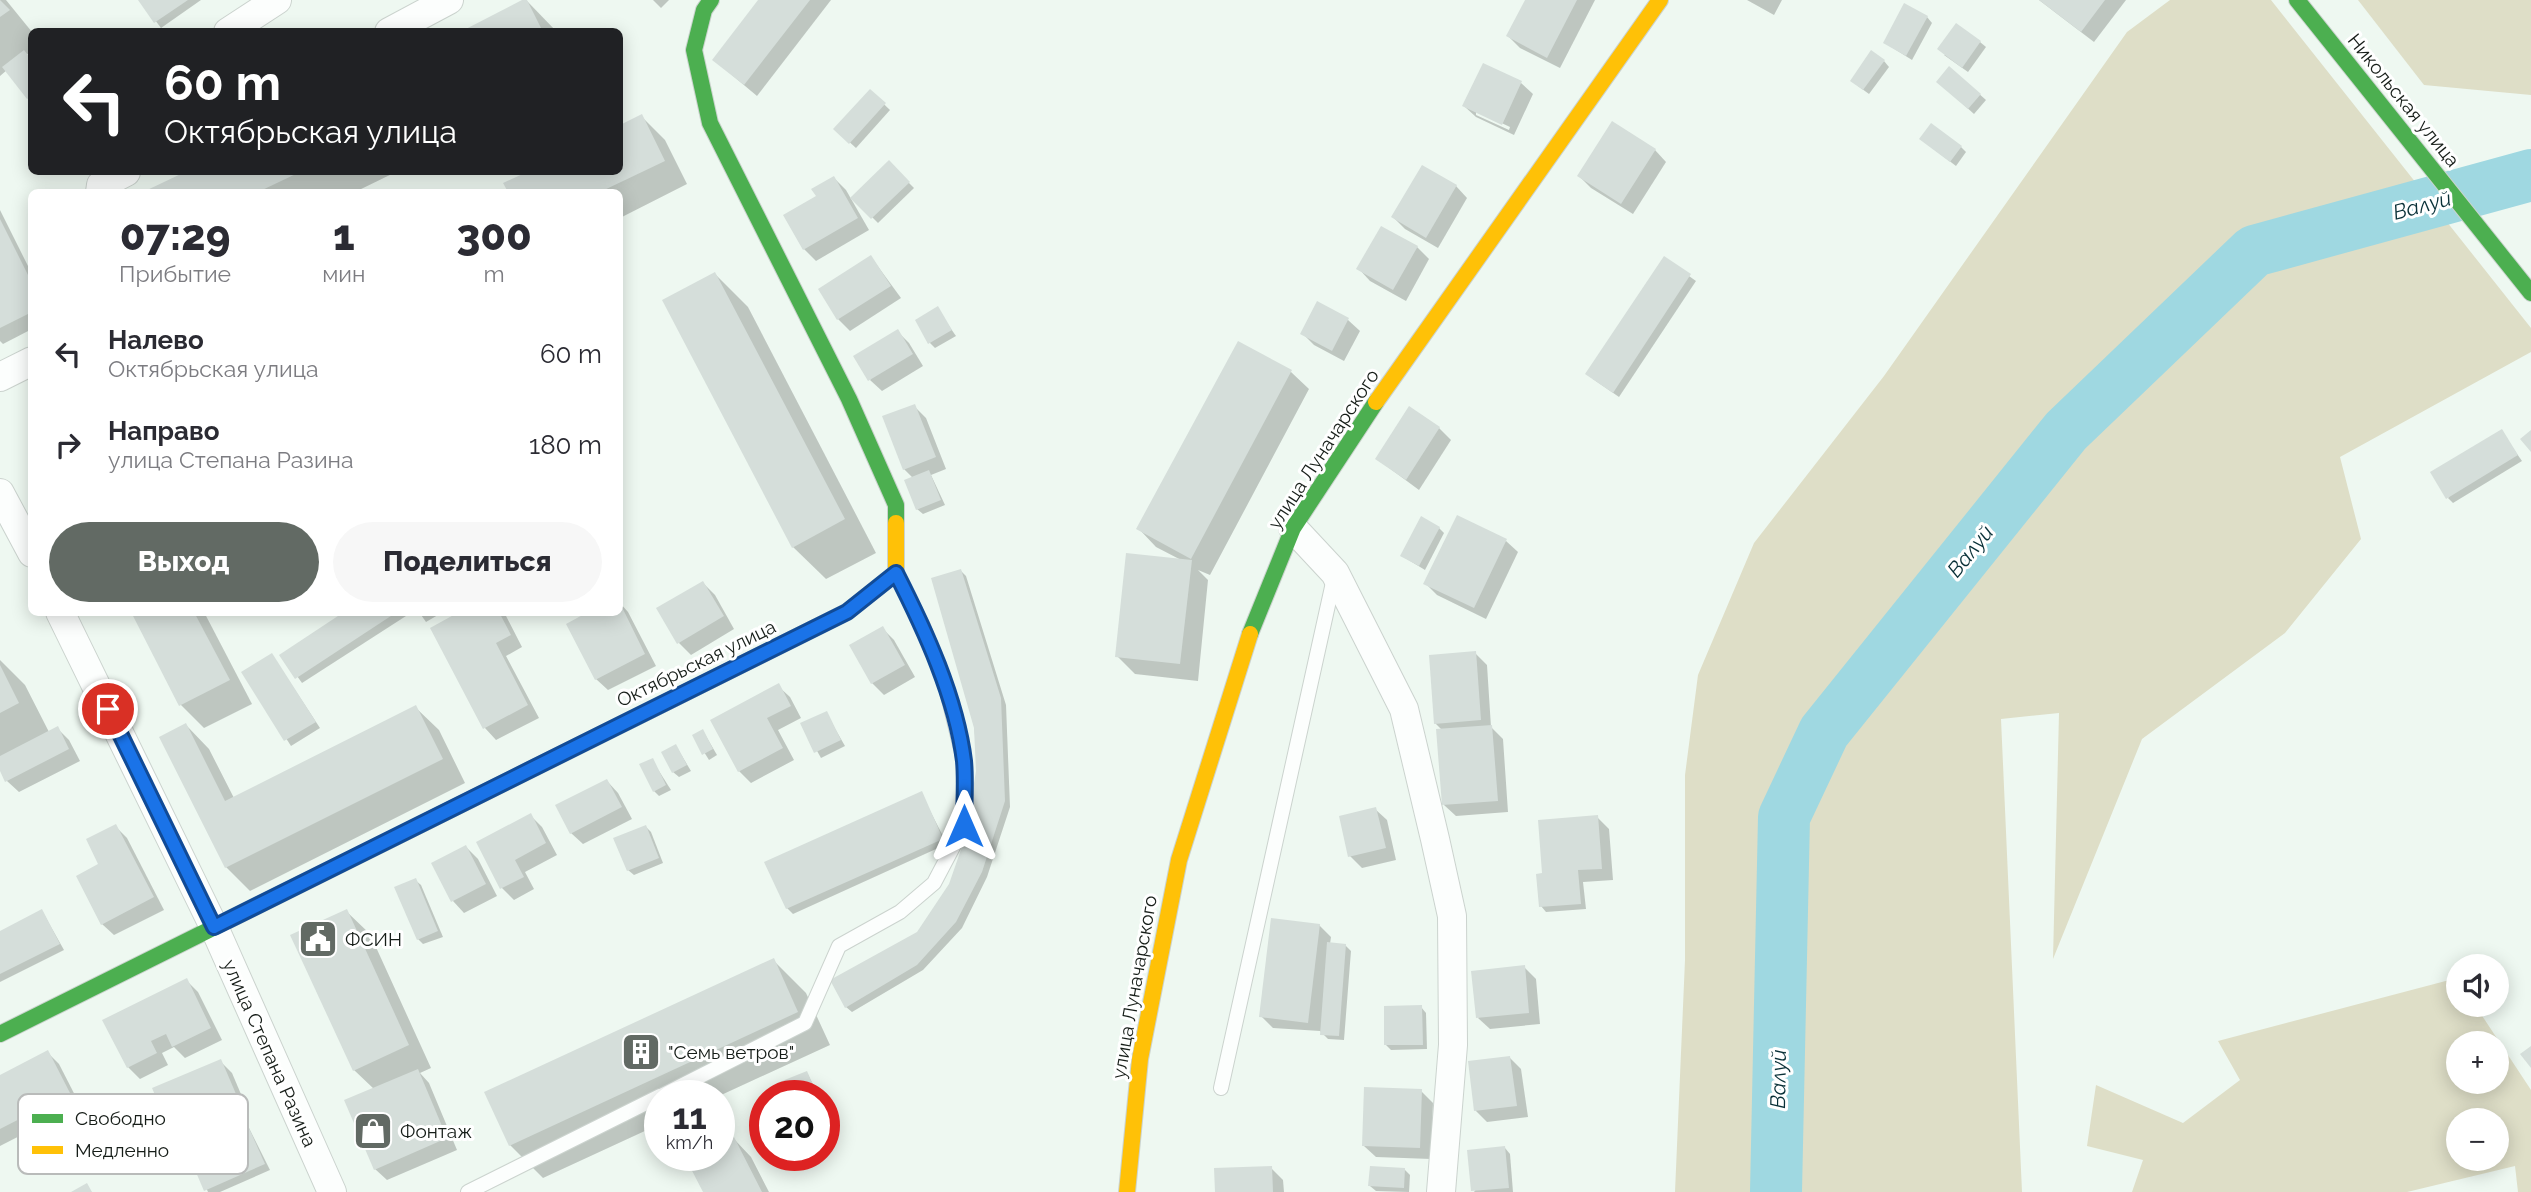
<!DOCTYPE html>
<html lang="ru">
<head>
<meta charset="utf-8">
<style>
  :root { --surface:#fff; --page:#f7f7f7; --text:#2b2b33; --muted:#7c7c81; --accent:#626a64 }
  body { margin:0; font-family:Raleway,sans-serif; background:var(--page); color:var(--text); height:100vh; display:flex; flex-direction:column; font-size:26px; white-space:nowrap }
  * { box-sizing:border-box; margin:0 }
  p { font-size:23px; color:var(--muted) }
  .icon { flex:none; width:38px; height:38px; fill:none; stroke:currentColor; stroke-width:2; stroke-linecap:round; stroke-linejoin:round }
  .map { position:relative; flex:1; overflow:hidden }
  .details { position:absolute; left:28px; top:189px; width:595px; height:427px; display:flex; flex-direction:column; background:var(--surface); border-radius:10px; box-shadow:0 4px 18px #0003 }
  .details>* { flex:none }
  .banner { position:absolute; left:28px; top:28px; width:595px; height:147px; border-radius:10px; box-shadow:0 4px 18px #0003; background:#202124; color:#fff; overflow:hidden }
  .buttons { position:absolute; left:2446px; top:954px; display:grid; gap:14px }
  .buttons a { display:grid; place-items:center; width:63px; height:63px; border-radius:50%; background:var(--surface); box-shadow:0 4px 18px #0003; font-size:35px }
  .speed { position:absolute; left:644px; top:1080px; display:flex; gap:14px; font-size:35px; font-weight:700; text-align:center }
  .speed>* { display:grid; place-content:center; width:91px; height:91px; border-radius:50%; background:var(--surface); box-shadow:0 4px 18px #0003; line-height:1 }
  .speed small { font-size:18px; font-weight:400 }
  .speed .limit { border:10px solid #d22; background:#fff; color:#111 }
  .pin { position:absolute; display:grid; place-items:center; width:60px; height:60px; color:#fff; margin:-30px; border:4px solid #fff; border-radius:50%; box-shadow:0 2px 7px #0007 }
  .me { position:absolute; width:77px; margin:-38px; rotate:0deg; stroke-linejoin:round; filter:drop-shadow(0 0 5px #0008) }
  .turn { display:flex; align-items:center; gap:24px; height:147px; padding:0 21px; font-size:32px }
  .turn .icon { width:91px; height:91px; stroke-width:2.5 }
  .turn b { display:block; font-size:49px; line-height:60px }
  .eta { display:flex; justify-content:space-evenly; align-items:center; height:119px; text-align:center }
  .eta b { font-size:42px; font-weight:800; line-height:49px }
  .button { display:flex; gap:14px; margin-top:auto; padding:14px 21px }
  .button a { flex:1; height:80px; border-radius:42px; background:var(--accent); color:#fff; font-size:28px; font-weight:800; line-height:80px; text-align:center }
  .button a+a { background:var(--page); color:var(--text) }
  ul { padding:0; list-style:none }
  li { display:flex; align-items:center; gap:21px; height:91px; padding:0 21px }
  li div { flex:1 }
  li b { display:block; font-size:26px }
  li em { font-style:normal }
  .map>svg:first-child { display:block }
</style>
</head>
<body>
<div class="map">
<svg width="2531" height="1192" viewBox="0 0 2531 1192">
  <rect width="100%" height="100%" fill="#eef8f1"/>
  <!-- green -->
  <g fill="#dedec7" fill-rule="evenodd">
    <polygon points="2170,0 2271,0 2531,328 2531,352 2340,457 2361,539 2285,633 2142,739 2053,959 2059,713 2001,719 2022,1192 1675,1192 1685,960 1685,775 1698,675 1754,543 1884,376 2127,32"/>
    <polygon points="2358,0 2531,0 2531,95 2424,85"/>
    <path d="M2457,978l2,26 16,1 56,85v102h-13l-3,-26 -108,26h-275l11,-32 -56,-14 9,-61 87,38 57,-43 -22,-39zM2459,1043h38v39h-38zM2459,1120h38v38h-38z"/>
  </g>
  <!-- shadow -->
  <g fill="#0003" fill-rule="evenodd">
    <polygon points="0,0 6,0 32,32 32,51 26,55 32,60 32,101 7,70 0,76"/>
    <polygon points="140,0 201,0 161,28"/>
    <polygon points="526,0 557,32 464,32"/>
    <polygon points="653,0 669,0 661,8"/>
    <polygon points="760,0 831,0 757,96 714,60"/>
    <polygon points="1527,0 1595,0 1560,68 1520,48 1508,36"/>
    <polygon points="1747,0 1782,0 1774,15"/>
    <polygon points="2039,0 2126,0 2094,42"/>
    <polygon points="1927,17 1932,23 1912,60 1885,43"/>
    <polygon points="1980,42 1986,47 1968,72 1944,55"/>
    <polygon points="1884,61 1889,67 1869,94 1858,86"/>
    <polygon points="1950,68 1986,100 1974,114 1944,87"/>
    <path d="M1521,83l12,11 -19,41 -38,-18 -12,-11zM1476,111l34,16 -1,3 -33,-15z"/>
    <polygon points="870,91 890,110 856,148 835,129"/>
    <polygon points="641,116 665,140 687,184 620,218 620,192 510,192 506,184 530,172 620,172 620,127"/>
    <polygon points="1927,144 1961,147 1966,152 1956,166"/>
    <polygon points="1655,150 1666,162 1633,214 1591,188 1579,176"/>
    <polygon points="889,163 914,188 878,223 853,198"/>
    <polygon points="189,172 396,172 355,192 147,192"/>
    <polygon points="834,178 846,190 869,230 816,261 804,249 818,197"/>
    <polygon points="1456,186 1467,198 1438,248 1405,229 1393,217"/>
    <polygon points="0,210 32,274 32,329 3,344 0,341"/>
    <polygon points="1417,247 1429,259 1406,301 1370,281 1359,269"/>
    <polygon points="871,257 901,298 850,331 838,319"/>
    <polygon points="1665,259 1696,281 1619,397 1593,379"/>
    <polygon points="715,274 748,307 876,553 826,579 793,547"/>
    <polygon points="1317,304 1348,320 1360,331 1344,361 1314,345 1302,333"/>
    <polygon points="937,309 956,336 935,348 930,343"/>
    <polygon points="897,331 909,343 923,366 882,391 870,380"/>
    <polygon points="1239,343 1291,372 1309,389 1210,575 1198,570 1208,580 1198,681 1135,674 1117,656 1183,561 1156,547 1139,529"/>
    <polygon points="914,406 926,418 946,469 931,475 945,505 923,514 917,509 913,478 904,469"/>
    <polygon points="1439,428 1451,440 1419,490 1377,459"/>
    <polygon points="2501,431 2522,461 2453,503 2448,498"/>
    <polygon points="1439,528 1444,533 1425,570 1402,556"/>
    <polygon points="1506,541 1518,552 1486,619 1437,595 1425,583"/>
    <polygon points="961,571 966,576 1006,705 1010,807 987,877 962,928 923,970 852,1012 846,1007 918,934 951,884 966,838 978,771"/>
    <polygon points="703,583 715,595 734,629 691,655 679,643"/>
    <polygon points="620,603 628,612 656,666 608,690 596,679 620,612"/>
    <polygon points="133,612 204,612 252,704 204,728 181,705"/>
    <polygon points="347,612 404,612 406,616 302,683 282,655"/>
    <polygon points="419,612 443,612 426,622"/>
    <polygon points="463,612 504,612 522,647 506,656 539,718 496,740 485,728 432,629"/>
    <polygon points="882,628 894,640 915,677 884,695 872,683"/>
    <polygon points="1475,653 1487,665 1491,727 1503,739 1508,812 1456,816 1444,805 1443,731 1435,723"/>
    <polygon points="272,655 320,728 291,746 244,673"/>
    <polygon points="0,660 25,685 49,732 57,728 69,740 80,761 19,792 7,781 0,767"/>
    <polygon points="778,686 790,697 801,718 778,730 794,760 751,783 739,771"/>
    <polygon points="415,707 439,730 465,783 250,891 226,867 186,725 209,749 234,798"/>
    <polygon points="826,713 845,746 821,758 802,724"/>
    <polygon points="703,731 717,755 709,760 694,736"/>
    <polygon points="676,746 691,771 679,777 673,772"/>
    <polygon points="652,760 671,790 659,796 654,791"/>
    <polygon points="607,781 618,793 632,819 583,844 571,833"/>
    <polygon points="921,793 947,844 793,914 787,908"/>
    <polygon points="1375,809 1387,820 1396,860 1362,868 1350,856"/>
    <polygon points="530,815 542,827 557,855 525,872 534,889 514,900 502,888 478,842"/>
    <polygon points="1597,817 1609,829 1613,880 1583,882 1586,909 1546,912 1541,906 1546,875"/>
    <polygon points="115,826 127,838 164,910 114,935 102,924 101,865"/>
    <polygon points="646,827 651,832 663,863 634,875 628,870"/>
    <polygon points="466,847 478,859 497,896 464,913 453,901"/>
    <polygon points="415,880 421,885 443,937 423,944 418,939"/>
    <polygon points="42,911 64,950 0,982 0,933"/>
    <polygon points="346,911 370,934 431,1068 420,1073 429,1083 457,1150 387,1180 375,1169 374,1089 354,1070"/>
    <polygon points="1319,925 1331,937 1330,944 1345,945 1351,951 1344,1040 1328,1039 1320,1031 1273,1028 1261,1016"/>
    <polygon points="773,960 806,993 830,1045 719,1096 660,1096 660,1124 543,1178 510,1145"/>
    <polygon points="1524,967 1536,979 1540,1024 1490,1029 1478,1018"/>
    <polygon points="186,980 198,992 222,1040 185,1058 174,1047 162,1053 168,1065 140,1079 128,1067"/>
    <polygon points="1421,1007 1426,1013 1427,1049 1391,1050 1386,1045"/>
    <polygon points="47,1052 59,1064 80,1105 0,1146 0,1077"/>
    <polygon points="1510,1058 1521,1069 1528,1117 1487,1122 1475,1110"/>
    <polygon points="220,1061 232,1073 246,1106 180,1134 168,1122"/>
    <polygon points="807,1073 819,1096 784,1096"/>
    <polygon points="1421,1091 1433,1103 1431,1159 1376,1157 1364,1146"/>
    <polygon points="241,1112 270,1170 220,1192 208,1192 183,1138"/>
    <polygon points="734,1139 751,1157 769,1192 705,1192 703,1155 719,1155"/>
    <polygon points="1505,1148 1510,1154 1513,1192 1474,1192"/>
    <polygon points="1271,1168 1283,1180 1284,1192 1216,1192"/>
    <polygon points="1404,1169 1410,1175 1409,1192 1376,1191 1370,1186"/>
  </g>
  <g fill="none" stroke-linecap="round" stroke-linejoin="round">
    <!-- river -->
    <polyline stroke="#9fd8e1" stroke-width="52" points="1776,1192 1784,817 1824,732 2066,431 2254,251 2531,175"/>
  </g>
  <!-- building -->
  <g fill="#d5deda">
    <polygon points="0,0 10,10 0,17"/>
    <polygon points="138,0 188,0 154,23"/>
    <polygon points="522,0 527,0 543,32 460,32"/>
    <polygon points="758,0 810,0 744,85 712,60"/>
    <polygon points="1525,0 1577,0 1547,58 1506,36"/>
    <polygon points="2039,0 2105,0 2081,32"/>
    <polygon points="1904,3 1928,16 1906,56 1883,43"/>
    <polygon points="1956,23 1981,41 1962,68 1937,49"/>
    <polygon points="24,50 32,60 32,96 27,99 2,67"/>
    <polygon points="1871,50 1885,60 1863,90 1850,81"/>
    <polygon points="1483,63 1522,81 1502,125 1462,106"/>
    <polygon points="1949,66 1981,94 1968,109 1936,82"/>
    <polygon points="870,89 886,103 849,144 833,129"/>
    <polygon points="642,114 665,161 600,192 508,192 503,183 527,172 620,172 620,125"/>
    <polygon points="1612,121 1656,149 1621,204 1577,176"/>
    <polygon points="1931,123 1962,146 1950,162 1919,139"/>
    <polygon points="889,160 910,182 871,219 850,198"/>
    <polygon points="1422,165 1457,185 1426,238 1391,217"/>
    <polygon points="185,172 300,172 258,192 143,192"/>
    <polygon points="834,176 858,218 803,250 783,215 816,196 811,189"/>
    <polygon points="0,219 32,283 32,312 0,328"/>
    <polygon points="1381,226 1418,246 1393,290 1356,269"/>
    <polygon points="871,255 891,286 837,320 818,289"/>
    <polygon points="1664,256 1691,274 1613,393 1585,374"/>
    <polygon points="715,272 845,519 792,548 662,300"/>
    <polygon points="1317,301 1349,318 1332,351 1300,334"/>
    <polygon points="938,306 952,330 928,344 915,320"/>
    <polygon points="898,329 913,354 868,381 853,356"/>
    <polygon points="1238,341 1292,370 1191,559 1136,529"/>
    <polygon points="915,404 936,457 903,470 882,416"/>
    <polygon points="1409,406 1440,427 1406,480 1375,459"/>
    <polygon points="2502,429 2518,455 2446,499 2430,472"/>
    <polygon points="2531,430 2531,452 2520,439"/>
    <polygon points="929,470 941,500 916,510 904,480"/>
    <polygon points="1457,515 1507,539 1474,608 1423,584"/>
    <polygon points="1421,516 1440,527 1419,566 1400,556"/>
    <polygon points="1126,553 1192,560 1180,664 1115,657"/>
    <polygon points="961,569 1001,698 1005,801 982,872 956,922 917,965 845,1008 830,980 917,932 949,884 965,838 976,771 974,728 931,578"/>
    <polygon points="703,581 724,616 677,644 656,608"/>
    <polygon points="620,603 645,654 595,680 566,624 588,612 620,612"/>
    <polygon points="131,612 194,612 230,680 179,706"/>
    <polygon points="344,612 397,612 295,679 279,655"/>
    <polygon points="459,612 499,612 511,635 496,643 528,705 483,729 430,628"/>
    <polygon points="883,626 905,665 871,684 849,645"/>
    <polygon points="1476,651 1481,720 1434,724 1429,655"/>
    <polygon points="272,653 316,722 284,741 241,672"/>
    <polygon points="0,665 19,703 0,713"/>
    <polygon points="779,683 791,706 767,718 783,748 738,772 710,720"/>
    <polygon points="416,705 443,759 225,868 159,737 186,723 225,801"/>
    <polygon points="827,711 841,740 814,753 800,723"/>
    <polygon points="1492,725 1498,801 1442,805 1436,729"/>
    <polygon points="58,726 69,749 5,782 0,771 0,756"/>
    <polygon points="703,729 713,749 702,755 692,735"/>
    <polygon points="676,744 687,765 672,773 661,752"/>
    <polygon points="653,758 666,785 653,792 639,764"/>
    <polygon points="607,779 622,807 570,834 555,805"/>
    <polygon points="922,791 943,839 786,909 764,862"/>
    <polygon points="1376,807 1386,848 1348,857 1339,816"/>
    <polygon points="531,813 546,843 515,860 524,877 500,889 476,842"/>
    <polygon points="1598,815 1602,869 1578,870 1581,904 1539,907 1536,874 1542,873 1538,820"/>
    <polygon points="116,824 154,897 101,925 76,876 98,864 86,839"/>
    <polygon points="646,825 659,858 627,871 613,838"/>
    <polygon points="466,845 486,884 451,902 431,863"/>
    <polygon points="416,878 438,931 417,940 394,887"/>
    <polygon points="42,909 60,944 0,974 0,931"/>
    <polygon points="347,909 409,1045 353,1071 290,935"/>
    <polygon points="1271,918 1320,924 1308,1023 1259,1017"/>
    <polygon points="1327,942 1346,944 1339,1036 1320,1035"/>
    <polygon points="774,958 798,1012 509,1146 484,1092"/>
    <polygon points="1525,965 1529,1013 1476,1018 1471,971"/>
    <polygon points="187,978 211,1028 172,1047 166,1034 151,1041 157,1053 127,1068 102,1020"/>
    <polygon points="1422,1005 1423,1045 1384,1045 1384,1006"/>
    <polygon points="2531,1046 2531,1068 2520,1054"/>
    <polygon points="48,1050 70,1093 0,1129 0,1075"/>
    <polygon points="1510,1056 1517,1106 1474,1111 1468,1061"/>
    <polygon points="221,1059 236,1094 167,1123 152,1088"/>
    <polygon points="418,1069 447,1138 374,1170 344,1100"/>
    <polygon points="807,1071 818,1096 782,1096 777,1083"/>
    <polygon points="1364,1087 1422,1089 1420,1148 1362,1146"/>
    <polygon points="241,1110 265,1164 204,1191 181,1137"/>
    <polygon points="734,1137 762,1192 703,1192 687,1161 699,1155 719,1155 719,1145"/>
    <polygon points="1505,1146 1509,1188 1471,1191 1467,1150"/>
    <polygon points="1272,1166 1273,1192 1215,1192 1214,1168"/>
    <polygon points="1370,1166 1405,1168 1404,1188 1368,1186"/>
    <polygon points="87,1183 92,1192 71,1192"/>
  </g>
  <g fill="none" stroke-linecap="round" stroke-linejoin="round">
    <!-- lane casing -->
    <g stroke="#cbd3ce" stroke-width="16">
      <g id="lane">
        <polyline points="1221,1088 1334,578"/>
        <polyline points="661,1096 805,1023 839,946 900,912 934,883 964,826 964,761 946,687 923,626 896,575"/>
        <polyline points="468,1192 660,1096"/>
      </g>
    </g>
    <!-- street casing -->
    <g stroke="#cbd3ce" stroke-width="30">
      <g id="street">
        <polyline points="228,32 277,0"/>
        <polyline points="389,32 449,0"/>
        <polyline points="100,192 101,185 126,172"/>
        <polyline points="0,377 32,361"/>
        <polyline points="0,493 32,553"/>
        <polyline points="1293,528 1335,573 1404,709 1435,839 1452,916 1453,1045 1441,1192"/>
        <polyline points="60,612 214,927 332,1192"/>
      </g>
    </g>
    <!-- fast casing -->
    <g stroke="#cbd3ce" stroke-width="18">
      <g id="fast">
        <polyline points="711,0 704,10 694,50 710,123 849,399 896,505 896,523"/>
        <polyline points="2297,0 2531,293"/>
        <polyline points="1250,634 1293,528 1376,402"/>
        <polyline points="0,1034 536,767"/>
      </g>
    </g>
    <!-- slow casing -->
    <g stroke="#cbd3ce" stroke-width="18">
      <g id="slow">
        <polyline points="1376,402 1660,0"/>
        <polyline points="536,767 847,612 896,573 896,523"/>
        <polyline points="1127,1192 1140,1059 1179,860 1250,634"/>
      </g>
    </g>
    <!-- lane -->
    <use href="#lane" stroke="#fcfefd" stroke-width="14"/>
    <!-- street -->
    <use href="#street" stroke="#fcfefd" stroke-width="28"/>
    <!-- fast -->
    <use href="#fast" stroke="#4caf50" stroke-width="16"/>
    <!-- slow -->
    <use href="#slow" stroke="#ffc107" stroke-width="16"/>
  </g>
  <g fill="none" stroke-linecap="round" stroke-linejoin="round">
    <!-- route casing -->
    <g stroke="#114b97" stroke-width="18">
      <path id="route" d="M108,709l106,218 633,-315 49,-39c29,57 60,124 68,188 2,21 0,44 0,65"/>
    </g>
    <!-- route -->
    <use href="#route" stroke="#1a73e8" stroke-width="12"/>
  </g>
  <!-- icons -->
  <defs>
    <g id="civic-square" transform="scale(2.0125)"><rect x="-9" y="-9" width="18" height="18" rx="4" fill="#626a64" stroke="#fff"/><path d="M-.6-6.5H3V-4.5H.6V-3L4-1V1h2V6H-6V1h2V-1L-.6-3ZM-1.2 2.5V6h2.4V2.5Z" fill="#fff"/></g>
    <g id="building-square" transform="scale(2.0125)"><rect x="-9" y="-9" width="18" height="18" rx="4" fill="#626a64" stroke="#fff"/><path d="M-4-6H4V6H1V3H-1V6H-4ZM-2.5-4.3h1.7v1.8h-1.7ZM.8-4.3h1.7v1.8H.8ZM-2.5-1h1.7V.8h-1.7ZM.8-1h1.7V.8H.8Z" fill="#fff"/></g>
    <g id="shop-square" transform="scale(2.0125)"><rect x="-9" y="-9" width="18" height="18" rx="4" fill="#626a64" stroke="#fff"/><path d="M-5-2.5h2.3a2.7 3.5 0 0 1 5.4 0H5L5.5 6h-11ZM-1.5-2.5h3a1.5 2.3 0 0 0-3 0Z" fill="#fff"/></g>
  </defs>
  <g fill-rule="evenodd">
    <use href="#civic-square" x="318" y="939"/>
    <use href="#building-square" x="641" y="1052"/>
    <use href="#shop-square" x="373" y="1131"/>
  </g>
  <g text-anchor="middle" dominant-baseline="central" stroke-width="6" stroke-linejoin="round" paint-order="stroke">
    <!-- street labels -->
    <g font-size="19" fill="#161d18" stroke="#fff">
      <text transform="translate(2404 100) rotate(51)">Никольская улица</text>
      <text transform="translate(1323 449) rotate(-57)">улица Луначарского</text>
      <text transform="translate(696 663) rotate(-26)">Октябрьская улица</text>
      <text transform="translate(1134 987) rotate(-80)">улица Луначарского</text>
      <text transform="translate(270 1053) rotate(66)">улица Степана Разина</text>
    </g>
    <!-- poi labels -->
    <g font-size="19" fill="#161d18" stroke="#fff" text-anchor="start">
      <text x="345" y="939">ФСИН</text>
      <text x="668" y="1052">"Семь ветров"</text>
      <text x="400" y="1131">Фонтаж</text>
    </g>
    <!-- water labels -->
    <g font-size="21" font-style="italic" fill="#083037" stroke="#fff">
      <text transform="translate(2422 205) rotate(-15)">Валуй</text>
      <text transform="translate(1970 551) rotate(-51)">Валуй</text>
      <text transform="translate(1778 1079) rotate(-89)">Валуй</text>
    </g>
  </g>
  <!-- legend -->
  <rect x="18" y="1094" width="230" height="80" rx="10" fill="#fff" stroke="#b9bbba" stroke-width="2"/>
  <rect x="32" y="1114" width="31" height="9" fill="#4caf50"/>
  <rect x="32" y="1146" width="31" height="8" fill="#ffc107"/>
  <g font-size="19" fill="#161d18">
    <text x="75" y="1125">Свободно</text>
    <text x="75" y="1157">Медленно</text>
  </g>
</svg>
<div class="buttons">
<a><svg class="icon" aria-label="sound" viewBox="0 0 24 24"><path d="M4 9h4l5-4v14l-5-4H4zM17 9q2 3 0 6"/></svg></a>
<a>+</a>
<a>−</a>
</div>
<div class="speed"><div>11<small>km/h</small></div><div class="limit">20</div></div>
<div class="pin" style="left:108px;top:709px;background:#d93025"><svg class="icon" aria-label="arrive" viewBox="0 0 24 24"><path d="M6 21V4h12l-3 4 3 4H6"/></svg></div>
<svg class="me" style="left:964px;top:826px" viewBox="-20 -20 40 40"><path d="M0-17L14 15 0 8-14 15z" fill="#1a73e8" stroke="#fff" stroke-width="4"/></svg>
<div class="banner">
<div class="turn"><svg class="icon" aria-label="left" viewBox="0 0 24 24"><path d="M17 20v-9H6M10 6l-5 5 5 5"/></svg><div><b>60 m</b>Октябрьская улица</div></div>
</div>
<section class="details">
<div class="eta">
<div><b>07:29</b><p>Прибытие</p></div>
<div><b>1</b><p>мин</p></div>
<div><b>300</b><p>m</p></div>
</div>
<ul>
<li><svg class="icon" aria-label="left" viewBox="0 0 24 24"><path d="M17 20v-9H6M10 6l-5 5 5 5"/></svg><div><b>Налево</b><p>Октябрьская улица</p></div><em>60 m</em></li>
<li><svg class="icon" aria-label="right" viewBox="0 0 24 24"><path d="M7 20v-9h11M14 6l5 5-5 5"/></svg><div><b>Направо</b><p>улица Степана Разина</p></div><em>180 m</em></li>
</ul>
<div class="button"><a>Выход</a><a>Поделиться</a></div>
</section>
</div>
</body>
</html>
